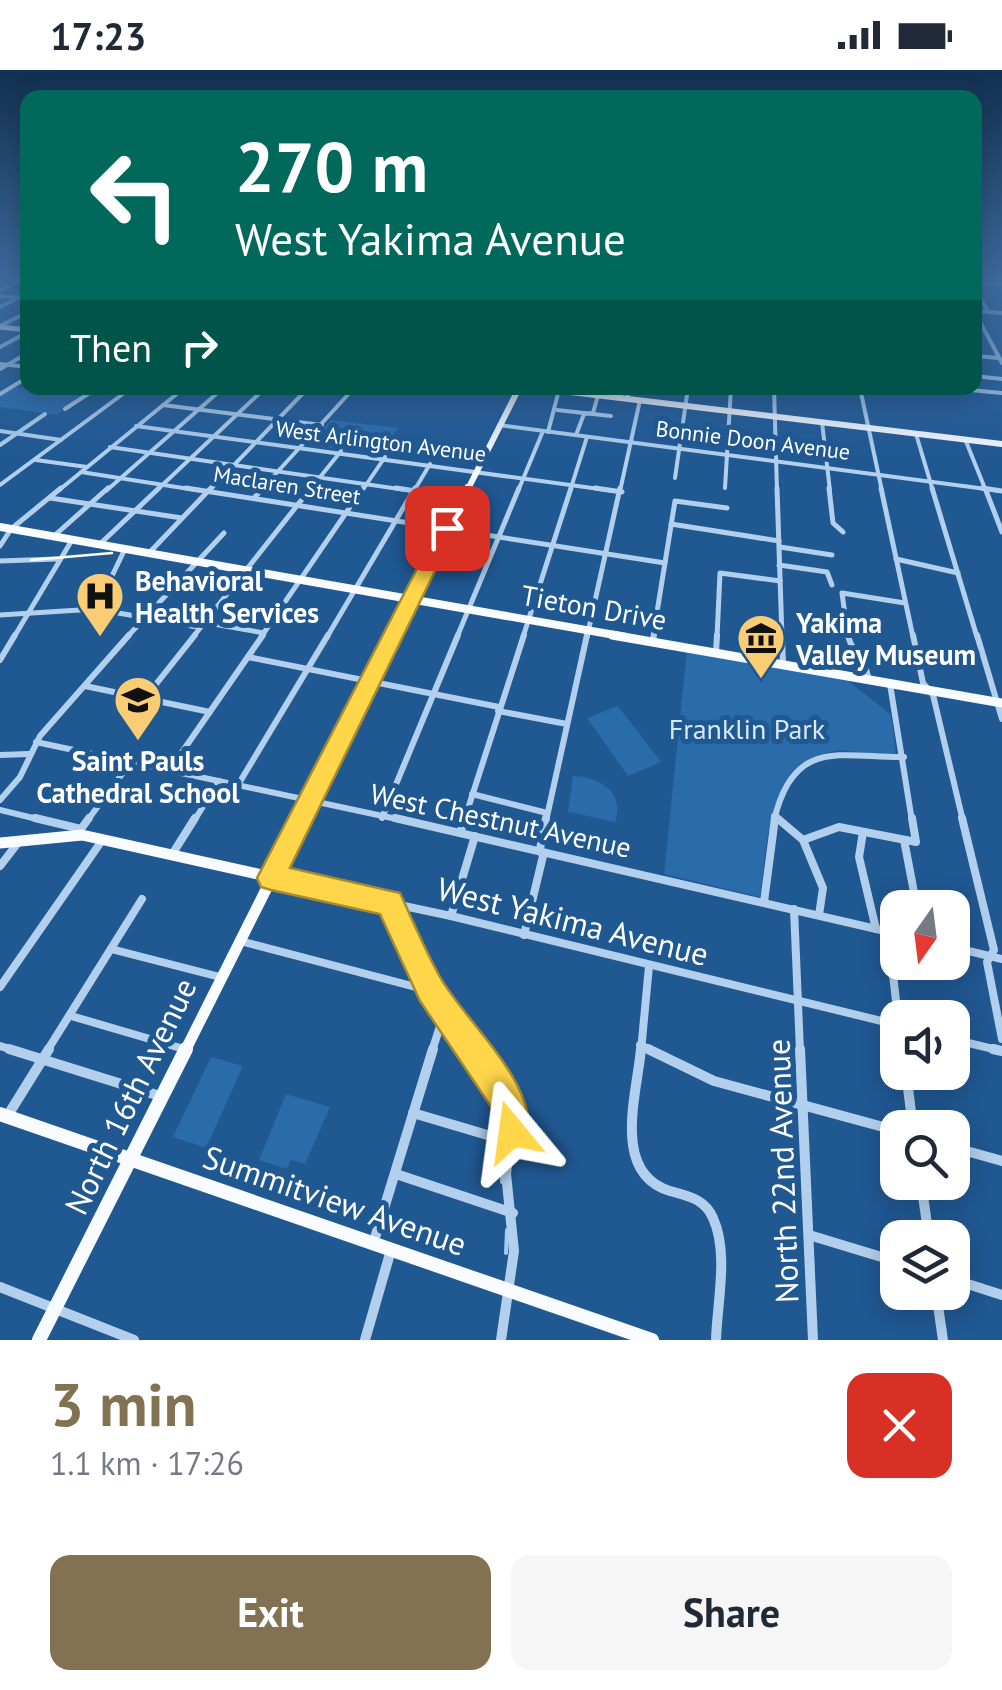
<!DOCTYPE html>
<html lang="en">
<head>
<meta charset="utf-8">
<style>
  :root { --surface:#fff; --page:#f6f6f7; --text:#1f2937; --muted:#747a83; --accent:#827252 }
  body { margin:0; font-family:"PT Sans",sans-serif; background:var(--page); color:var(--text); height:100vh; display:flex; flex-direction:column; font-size:38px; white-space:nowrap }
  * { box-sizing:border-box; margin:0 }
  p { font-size:32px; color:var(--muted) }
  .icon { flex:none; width:55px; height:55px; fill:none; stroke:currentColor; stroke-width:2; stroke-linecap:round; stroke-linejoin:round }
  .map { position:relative; height:1270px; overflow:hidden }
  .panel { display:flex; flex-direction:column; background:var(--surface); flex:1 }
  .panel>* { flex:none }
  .guide { position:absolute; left:20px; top:20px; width:962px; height:305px; border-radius:20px; box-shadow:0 5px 25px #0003; background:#00695c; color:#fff; overflow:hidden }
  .needle { width:65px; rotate:194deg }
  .fabs { position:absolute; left:880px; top:820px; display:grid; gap:20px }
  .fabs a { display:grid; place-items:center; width:90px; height:90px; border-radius:20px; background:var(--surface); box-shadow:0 5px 25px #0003; font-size:50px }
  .pin { position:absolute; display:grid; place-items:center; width:85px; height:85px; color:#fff; margin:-42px; border-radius:20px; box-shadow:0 5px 15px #0006 }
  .me { position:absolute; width:110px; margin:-55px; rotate:344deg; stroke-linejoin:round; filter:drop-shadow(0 0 8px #0008) }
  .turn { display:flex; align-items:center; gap:35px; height:210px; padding:0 50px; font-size:45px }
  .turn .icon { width:130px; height:130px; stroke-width:2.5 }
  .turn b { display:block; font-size:70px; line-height:85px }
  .then { display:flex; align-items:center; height:95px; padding:0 50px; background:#0003; gap:20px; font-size:38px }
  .round { display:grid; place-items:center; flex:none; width:105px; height:105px; border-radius:20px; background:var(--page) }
  .summary { display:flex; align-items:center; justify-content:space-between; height:170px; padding:0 50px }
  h1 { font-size:60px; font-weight:800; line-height:75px; color:var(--accent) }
  .primary-button { display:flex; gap:20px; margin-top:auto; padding:20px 50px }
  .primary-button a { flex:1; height:115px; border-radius:20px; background:var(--accent); color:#fff; font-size:40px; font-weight:800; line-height:115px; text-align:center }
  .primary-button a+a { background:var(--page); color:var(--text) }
  .status { display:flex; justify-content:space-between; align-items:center; height:70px; padding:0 50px; background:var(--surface); direction:ltr }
  .status svg { height:28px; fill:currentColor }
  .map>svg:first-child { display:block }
</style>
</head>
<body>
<div class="status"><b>17:23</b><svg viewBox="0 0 49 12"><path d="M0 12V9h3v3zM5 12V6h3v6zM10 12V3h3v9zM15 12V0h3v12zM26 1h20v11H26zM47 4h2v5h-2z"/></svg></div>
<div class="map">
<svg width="1002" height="1270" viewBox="0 0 1002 1270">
  <rect width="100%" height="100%" fill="#205892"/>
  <!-- green -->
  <g fill="#2a6baa">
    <polygon points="16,317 83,326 57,345 0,337 0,326"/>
    <polygon points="331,350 398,358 379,384 314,376 311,373"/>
    <path d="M687,580l159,29 45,36 5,38c-21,7 -41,-5 -61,-2 -69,12 -67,92 -75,146l-96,-23z"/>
    <polygon points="618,636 661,692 628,706 587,648"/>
    <path d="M573,706c27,1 52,16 42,46l-47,-10z"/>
    <polygon points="211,987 243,996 206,1078 173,1067"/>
    <polygon points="286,1024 330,1037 305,1094 291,1090 287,1099 259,1090"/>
  </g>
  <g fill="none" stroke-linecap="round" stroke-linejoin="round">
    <!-- stream -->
    <g stroke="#a6cbef" stroke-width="4">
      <polyline points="451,960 495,1022 504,1063"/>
      <polyline points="501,1077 502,1112"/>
      <polyline points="506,1183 507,1160"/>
    </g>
    <!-- minor-far4 -->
    <g stroke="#b2d0ed" stroke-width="4">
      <polyline points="975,213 1002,214"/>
      <polyline points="975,219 988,241"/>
      <polyline points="0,220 19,211"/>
      <polyline points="0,226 28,228"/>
      <polyline points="0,237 28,223"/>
      <polyline points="975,241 1002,243"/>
      <polyline points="975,242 1002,293"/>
      <polyline points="0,256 28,242"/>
      <polyline points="0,277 28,262"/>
      <polyline points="975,286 999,288"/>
      <polyline points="0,294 28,297"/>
      <polyline points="0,299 28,283"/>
      <polyline points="975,306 1002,309"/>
      <polyline points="32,318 50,320"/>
      <polyline points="774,318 777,421"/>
      <polyline points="860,318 882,421"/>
      <polyline points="949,318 1002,323"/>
      <polyline points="65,322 71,318"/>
      <polyline points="0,324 28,307"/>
      <polyline points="627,328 630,318"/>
      <polyline points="163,335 322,355"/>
      <polyline points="65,339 97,318"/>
      <polyline points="557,340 611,346"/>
      <polyline points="822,352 830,421"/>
      <polyline points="499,355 1001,421"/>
      <polyline points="136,356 614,421"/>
      <polyline points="0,361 61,370"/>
      <polyline points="548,362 559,320"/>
      <polyline points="916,364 933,421"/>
      <polyline points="576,365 584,344 593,343 600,318"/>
      <polyline points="965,369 986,421"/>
      <polyline points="0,375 45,344"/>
      <polyline points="110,377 413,421"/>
      <polyline points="36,390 87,397"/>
      <polyline points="81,402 202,421"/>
      <polyline points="675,408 688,318"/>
      <polyline points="0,415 131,318"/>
      <polyline points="725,418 731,318"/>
      <polyline points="58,421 184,318"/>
      <polyline points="106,421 223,318"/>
      <polyline points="156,421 265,318"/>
      <polyline points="209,421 308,318"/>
      <polyline points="260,421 354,318"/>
      <polyline points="309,421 341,381"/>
      <polyline points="362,421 385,387"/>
      <polyline points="414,421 430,394"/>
      <polyline points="518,421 543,361"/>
      <polyline points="570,421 587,367"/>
      <polyline points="620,421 640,330"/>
    </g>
    <!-- minor-far3 -->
    <g stroke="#b2d0ed" stroke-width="5">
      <polyline points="186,418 665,493"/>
      <polyline points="396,418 462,428"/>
      <polyline points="595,418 622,422"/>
      <polyline points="777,418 782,567"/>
      <polyline points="829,418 833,453 843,462"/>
      <polyline points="881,418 913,567"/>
      <polyline points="932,418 977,567"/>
      <polyline points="982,418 1002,421"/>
      <polyline points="985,418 1002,462"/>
      <polyline points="50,428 182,448"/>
      <polyline points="254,428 263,418"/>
      <polyline points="671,454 779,471"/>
      <polyline points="54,466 108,418"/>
      <polyline points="100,474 159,418"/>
      <polyline points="0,476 11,459 61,418"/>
      <polyline points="780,477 832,485"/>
      <polyline points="149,483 211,418"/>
      <polyline points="896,489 958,503"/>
      <polyline points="0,491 56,489"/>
      <polyline points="779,495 827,502 832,515"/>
      <polyline points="96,539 125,479"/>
      <polyline points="0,545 96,539 197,557 208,553 264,563"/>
      <polyline points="14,567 72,470"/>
      <polyline points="127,567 224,463"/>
      <polyline points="193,567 311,418"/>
      <polyline points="261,567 363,418"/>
      <polyline points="327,567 415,418"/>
      <polyline points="457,567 519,418"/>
      <polyline points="523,567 571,418"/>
      <polyline points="587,567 620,418"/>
      <polyline points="653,567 675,431 727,438"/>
      <polyline points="717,567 720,503 780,511"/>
      <polyline points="848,567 842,523 905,533"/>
    </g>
    <!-- minor-far2 -->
    <g stroke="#b2d0ed" stroke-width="6">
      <polyline points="782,565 783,594"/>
      <path d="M848,565c2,16 16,20 21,45"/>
      <polyline points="913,565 923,613 933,625 963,751"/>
      <polyline points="977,565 1002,649"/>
      <polyline points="653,570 654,565"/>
      <polyline points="716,582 717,565"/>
      <polyline points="248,587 499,637"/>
      <polyline points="0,590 15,565"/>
      <polyline points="890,614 912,751"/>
      <polyline points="85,616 210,642"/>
      <polyline points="145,628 195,565"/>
      <polyline points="498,641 567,654"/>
      <polyline points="36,672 406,751"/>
      <polyline points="0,685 29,684"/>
      <polyline points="169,701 263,565"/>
      <polyline points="238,715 328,565"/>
      <polyline points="472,724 547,743"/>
      <polyline points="0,730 20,707 40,666 129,565"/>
      <polyline points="0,740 45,751"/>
      <polyline points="774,746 780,751"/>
      <polyline points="382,748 458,565"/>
      <polyline points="87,751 131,692"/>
      <polyline points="194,751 219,711"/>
      <polyline points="464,751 524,565"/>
      <polyline points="546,751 587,565"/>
      <path d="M774,751c19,-85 69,-63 130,-64"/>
    </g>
    <!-- minor-far1 -->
    <g stroke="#b2d0ed" stroke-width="8">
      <polyline points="35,748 81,759"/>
      <polyline points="395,748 898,864"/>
      <polyline points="777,748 803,770 839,757 916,772 912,748"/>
      <polyline points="962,748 994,880 987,892 1002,969"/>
      <polyline points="81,759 89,748"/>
      <polyline points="863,762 859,787 876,859"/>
      <polyline points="460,763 465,748"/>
      <polyline points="803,770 823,818 819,845"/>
      <polyline points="904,770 917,838"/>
      <polyline points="173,783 195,748"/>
      <polyline points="0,796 17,774"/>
      <polyline points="272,808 451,846 898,955"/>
      <polyline points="764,832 775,748"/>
      <polyline points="390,834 431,921 475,981"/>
      <polyline points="794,839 800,981"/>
      <polyline points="451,846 475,766"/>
      <polyline points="888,861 898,948"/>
      <polyline points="524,865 543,786 540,779 546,748"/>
      <polyline points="240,871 431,921"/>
      <polyline points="952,877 1002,889"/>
      <polyline points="111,879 220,907"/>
      <polyline points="0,917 103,769"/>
      <polyline points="71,946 184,979"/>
      <polyline points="952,969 1002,981"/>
      <polyline points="640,975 653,981"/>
      <polyline points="0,976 17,981"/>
      <polyline points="47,981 142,829"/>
      <polyline points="432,981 444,944"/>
      <polyline points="641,981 649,896"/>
    </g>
    <!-- minor -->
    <g stroke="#b2d0ed" stroke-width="10">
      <polyline points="9,979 160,1026"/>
      <polyline points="473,979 502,1018 513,1047 506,1104 514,1181 501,1270"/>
      <path d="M641,979c-4,45 -30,124 29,142 18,5 35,8 43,27 16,35 4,85 3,122"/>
      <polyline points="648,979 714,1011 898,1061"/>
      <polyline points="800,979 813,1270"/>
      <polyline points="993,979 1002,981"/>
      <polyline points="906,1002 913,1058"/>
      <polyline points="413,1043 511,1072"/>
      <polyline points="8,1045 49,979"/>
      <polyline points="952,1077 1002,1091"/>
      <polyline points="396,1104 513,1143"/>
      <polyline points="921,1112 929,1168"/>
      <polyline points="809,1165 898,1192"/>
      <polyline points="374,1171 433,979"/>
      <polyline points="952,1209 1002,1225"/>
      <polyline points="0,1217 134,1270"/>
      <polyline points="936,1222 943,1270"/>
      <polyline points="365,1270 391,1180"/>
    </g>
    <!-- major-far5 -->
    <polyline stroke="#f8fbff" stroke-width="5" points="0,257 28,260"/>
    <!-- major-far4 -->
    <g stroke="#f8fbff" stroke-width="6">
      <polyline points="537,318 1002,374"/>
      <polyline points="467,421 519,318"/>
    </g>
    <!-- major-far3 -->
    <g stroke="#f8fbff" stroke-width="8">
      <polyline points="0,457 626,567"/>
      <polyline points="393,567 468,418"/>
    </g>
    <!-- major-far2 -->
    <g stroke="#f8fbff" stroke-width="9">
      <polyline points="612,565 1002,633"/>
      <polyline points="301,751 395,565"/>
    </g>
    <!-- major-far1 -->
    <g stroke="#f8fbff" stroke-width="11">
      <polyline points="0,773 82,765 271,807"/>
      <polyline points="185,981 302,748"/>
    </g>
    <!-- major -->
    <g stroke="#f8fbff" stroke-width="14">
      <polyline points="0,1044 652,1270"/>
      <polyline points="39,1270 186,979"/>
    </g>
    <!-- tram -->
    <polyline stroke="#fff" stroke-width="2.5" points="31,490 112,483"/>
  </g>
  <!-- sky -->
  <linearGradient id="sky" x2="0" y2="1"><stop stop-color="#123050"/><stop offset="0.54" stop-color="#3c6a9d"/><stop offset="1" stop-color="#3c6a9d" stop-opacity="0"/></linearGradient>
  <rect width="1002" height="389" fill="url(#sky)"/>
  <!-- route -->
  <path fill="#ffd54a" stroke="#a68a30" stroke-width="2.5" d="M447,452l9,6 -166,340 110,25c13,28 25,57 40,84 25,45 107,114 85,167l-13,5 -12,-5 -8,-36 -72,-107 -40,-87 -109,-24 -10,-3 -4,-9 181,-350z"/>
  <!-- icons -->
  <defs>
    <g id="hospital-pin" transform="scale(2.5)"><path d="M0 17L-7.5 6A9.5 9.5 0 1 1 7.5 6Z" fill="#facc73" stroke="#205892"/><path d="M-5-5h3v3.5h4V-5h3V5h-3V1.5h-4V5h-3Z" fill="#111"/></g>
    <g id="museum-pin" transform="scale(2.5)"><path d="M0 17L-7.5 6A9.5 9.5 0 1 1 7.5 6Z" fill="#facc73" stroke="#205892"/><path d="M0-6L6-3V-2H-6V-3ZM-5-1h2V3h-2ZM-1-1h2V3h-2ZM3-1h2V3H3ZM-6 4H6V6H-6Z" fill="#111"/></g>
    <g id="school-pin" transform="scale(2.5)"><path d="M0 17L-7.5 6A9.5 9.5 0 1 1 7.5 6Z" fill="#facc73" stroke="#205892"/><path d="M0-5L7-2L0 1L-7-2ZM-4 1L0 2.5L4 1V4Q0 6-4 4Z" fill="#111"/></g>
  </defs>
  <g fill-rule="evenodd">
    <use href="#hospital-pin" x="100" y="526"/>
    <use href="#museum-pin" x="761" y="568"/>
    <use href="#school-pin" x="138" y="630"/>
  </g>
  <g text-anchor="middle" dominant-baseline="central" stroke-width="10" stroke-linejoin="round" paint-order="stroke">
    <!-- far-street labels -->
    <g font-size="22" fill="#fff" stroke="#205892">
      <text transform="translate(753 370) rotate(7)">Bonnie Doon Avenue</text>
      <text transform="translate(381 371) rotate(7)">West Arlington Avenue</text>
      <text transform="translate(287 415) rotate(9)">Maclaren Street</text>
    </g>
    <!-- poi labels -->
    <g font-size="28" font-weight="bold" fill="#fff" stroke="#205892" text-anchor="start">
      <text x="135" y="510">Behavioral<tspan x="135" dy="32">Health Services</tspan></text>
      <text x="796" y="552">Yakima<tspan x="796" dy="32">Valley Museum</tspan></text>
      <text x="138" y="690" text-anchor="middle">Saint Pauls<tspan x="138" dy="32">Cathedral School</tspan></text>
    </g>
    <!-- street labels -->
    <g font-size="28" fill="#fff" stroke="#205892">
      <text transform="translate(594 537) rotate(10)">Tieton Drive</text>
      <text transform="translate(501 750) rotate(12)">West Chestnut Avenue</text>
    </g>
    <!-- park labels -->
    <g font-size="28" fill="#d8e9fa" stroke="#205892">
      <text x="747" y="658">Franklin Park</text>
    </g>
    <!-- near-street labels -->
    <g font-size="32" fill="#fff" stroke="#205892">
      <text transform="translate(573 851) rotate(14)">West Yakima Avenue</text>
      <text transform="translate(130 1026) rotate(-64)">North 16th Avenue</text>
      <text transform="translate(782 1101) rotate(-92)">North 22nd Avenue</text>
      <text transform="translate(335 1130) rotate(19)">Summitview Avenue</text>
    </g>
  </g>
</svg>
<div class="fabs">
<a><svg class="needle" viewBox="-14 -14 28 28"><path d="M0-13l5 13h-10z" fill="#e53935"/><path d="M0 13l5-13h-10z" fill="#747a83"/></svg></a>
<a><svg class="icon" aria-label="sound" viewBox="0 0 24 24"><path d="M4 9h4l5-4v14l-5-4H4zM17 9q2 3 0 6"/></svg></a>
<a><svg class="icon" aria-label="search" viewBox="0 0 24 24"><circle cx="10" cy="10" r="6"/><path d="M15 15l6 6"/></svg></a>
<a><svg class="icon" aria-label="layers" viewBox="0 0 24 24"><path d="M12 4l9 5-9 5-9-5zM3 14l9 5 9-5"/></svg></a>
</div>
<div class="pin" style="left:447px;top:458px;background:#d93025"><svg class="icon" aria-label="arrive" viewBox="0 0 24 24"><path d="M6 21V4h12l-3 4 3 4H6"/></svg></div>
<svg class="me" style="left:512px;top:1062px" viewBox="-20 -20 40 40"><path d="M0-17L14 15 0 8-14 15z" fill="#ffd54a" stroke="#fff" stroke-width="4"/></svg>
<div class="guide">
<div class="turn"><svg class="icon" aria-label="left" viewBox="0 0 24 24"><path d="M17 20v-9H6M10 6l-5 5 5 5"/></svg><div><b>270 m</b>West Yakima Avenue</div></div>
<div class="then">Then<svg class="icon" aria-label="right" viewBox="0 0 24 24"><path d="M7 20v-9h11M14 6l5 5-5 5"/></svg></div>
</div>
</div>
<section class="panel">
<div class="summary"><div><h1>3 min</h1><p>1.1 km · 17:26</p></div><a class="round" style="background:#d93025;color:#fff"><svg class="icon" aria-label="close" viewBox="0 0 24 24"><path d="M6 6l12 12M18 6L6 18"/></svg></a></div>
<div class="primary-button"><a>Exit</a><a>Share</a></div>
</section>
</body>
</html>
